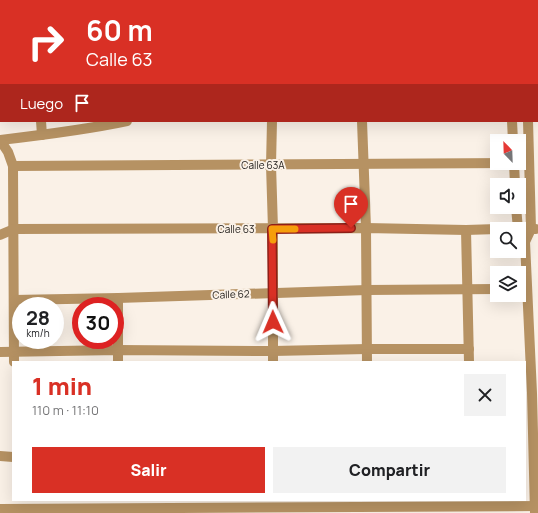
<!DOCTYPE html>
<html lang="es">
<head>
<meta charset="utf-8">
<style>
  :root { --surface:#fff; --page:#f2f2f2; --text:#202124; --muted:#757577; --accent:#d93025 }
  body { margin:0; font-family:Manrope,sans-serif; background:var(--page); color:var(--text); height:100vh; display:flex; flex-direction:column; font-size:15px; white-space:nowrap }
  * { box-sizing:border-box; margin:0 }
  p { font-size:13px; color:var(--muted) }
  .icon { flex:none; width:22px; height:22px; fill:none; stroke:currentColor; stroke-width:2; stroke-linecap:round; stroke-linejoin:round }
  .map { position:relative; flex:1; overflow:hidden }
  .drawer { position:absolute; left:12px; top:361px; width:514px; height:140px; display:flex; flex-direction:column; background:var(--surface); border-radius:0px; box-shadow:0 4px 16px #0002 }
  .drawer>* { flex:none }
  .guide { position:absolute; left:0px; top:0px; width:538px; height:122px; box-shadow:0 4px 16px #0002; background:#d93025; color:#fff; overflow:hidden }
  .needle { width:26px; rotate:337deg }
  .controls { position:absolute; left:490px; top:134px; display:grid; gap:8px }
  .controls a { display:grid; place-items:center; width:36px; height:36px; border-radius:0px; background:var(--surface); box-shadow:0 4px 16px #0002; font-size:20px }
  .speed { position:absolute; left:12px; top:297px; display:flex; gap:8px; font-size:20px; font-weight:700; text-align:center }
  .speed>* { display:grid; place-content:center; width:52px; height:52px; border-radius:50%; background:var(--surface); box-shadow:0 4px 16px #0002; line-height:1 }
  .speed small { font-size:10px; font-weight:400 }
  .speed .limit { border:6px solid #d22; background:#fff; color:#111 }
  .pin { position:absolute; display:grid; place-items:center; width:34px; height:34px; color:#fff; margin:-41px -17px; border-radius:50% 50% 50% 0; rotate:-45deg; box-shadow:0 0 4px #0007 }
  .pin .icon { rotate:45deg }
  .me { position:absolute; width:44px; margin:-22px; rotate:359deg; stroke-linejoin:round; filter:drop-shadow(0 0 3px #0008) }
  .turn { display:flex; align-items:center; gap:14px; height:84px; padding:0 20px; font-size:18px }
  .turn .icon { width:52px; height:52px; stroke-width:2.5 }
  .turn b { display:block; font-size:28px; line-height:34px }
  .then { display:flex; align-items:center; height:38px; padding:0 20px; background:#0003; gap:8px; font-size:15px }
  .round { display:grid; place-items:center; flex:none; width:42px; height:42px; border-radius:0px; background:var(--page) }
  .summary { display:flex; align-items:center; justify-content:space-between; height:68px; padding:0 20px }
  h1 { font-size:24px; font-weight:800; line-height:30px; color:var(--accent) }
  .action { display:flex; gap:8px; margin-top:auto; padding:8px 20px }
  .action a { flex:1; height:46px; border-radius:0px; background:var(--accent); color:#fff; font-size:16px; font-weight:800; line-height:46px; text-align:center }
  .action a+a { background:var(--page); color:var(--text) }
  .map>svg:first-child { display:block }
</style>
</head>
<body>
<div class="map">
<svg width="538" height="513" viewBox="0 0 538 513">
  <rect width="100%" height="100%" fill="#faf1e7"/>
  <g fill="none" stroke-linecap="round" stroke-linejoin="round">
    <!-- canal -->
    <g stroke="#86b9fb" stroke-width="12">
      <polyline points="220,1 222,0"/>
      <polyline points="0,80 1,80"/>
    </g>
    <!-- street -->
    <g stroke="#b69263" stroke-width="10">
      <polyline points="23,0 23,1"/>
      <polyline points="519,0 520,1"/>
      <polyline points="193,1 196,0"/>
      <polyline points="537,2 538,1"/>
      <polyline points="537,75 538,75"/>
      <polyline points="537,104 538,104"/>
      <polyline points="41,121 42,135"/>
      <polyline points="272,121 271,165 273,229 273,362"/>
      <polyline points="362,121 366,228 367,362"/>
      <polyline points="512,121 513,141"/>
      <polyline points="528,121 531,229 525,242 532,393 535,513"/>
      <polyline points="0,140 8,152 13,166 14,362"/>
      <path d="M0,140c43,-5 85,-10 127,-19"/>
      <polyline points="514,163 515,185"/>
      <polyline points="13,166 514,163"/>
      <polyline points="516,207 518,229"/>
      <polyline points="499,229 536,229"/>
      <polyline points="466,230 469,362"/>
      <polyline points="0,235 14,229 366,228 466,230 497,229"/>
      <polyline points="14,300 118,298 367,290 497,289"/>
      <polyline points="0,352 118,350 273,351 367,349 469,349"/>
      <polyline points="118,362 118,298"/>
      <polyline points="0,456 13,457"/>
      <polyline points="0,509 538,506"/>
    </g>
  </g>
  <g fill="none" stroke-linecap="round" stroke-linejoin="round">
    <!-- route casing -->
    <g stroke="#8d1f18" stroke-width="10">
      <polyline id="route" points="273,322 272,229 351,228"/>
    </g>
    <!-- route -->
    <use href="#route" stroke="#d93025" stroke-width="7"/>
    <!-- slow -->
    <polyline stroke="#f59e0b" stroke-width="7" points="273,240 272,229 295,229"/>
  </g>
  <g text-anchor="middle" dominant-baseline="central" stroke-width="4" stroke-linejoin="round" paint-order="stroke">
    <!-- street labels -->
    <g font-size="10" fill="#1e1b18" stroke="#faf1e7">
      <text x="263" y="165">Calle 63A</text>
      <text x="236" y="229">Calle 63</text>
      <text transform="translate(231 294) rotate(-2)">Calle 62</text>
    </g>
  </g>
</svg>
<div class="controls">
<a><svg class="needle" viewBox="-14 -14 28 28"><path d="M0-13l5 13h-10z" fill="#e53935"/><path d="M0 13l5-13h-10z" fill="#757577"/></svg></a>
<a><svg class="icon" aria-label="sound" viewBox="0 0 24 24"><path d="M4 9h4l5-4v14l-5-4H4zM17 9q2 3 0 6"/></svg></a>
<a><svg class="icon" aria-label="search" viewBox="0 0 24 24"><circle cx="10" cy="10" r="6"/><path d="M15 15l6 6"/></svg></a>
<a><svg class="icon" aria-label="layers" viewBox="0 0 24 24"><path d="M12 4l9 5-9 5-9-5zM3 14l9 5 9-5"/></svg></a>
</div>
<div class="speed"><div>28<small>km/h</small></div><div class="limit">30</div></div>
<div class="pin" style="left:351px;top:228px;background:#d93025"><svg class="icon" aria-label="arrive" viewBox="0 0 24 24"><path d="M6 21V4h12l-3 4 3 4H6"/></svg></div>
<svg class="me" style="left:273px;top:322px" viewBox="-20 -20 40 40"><path d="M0-17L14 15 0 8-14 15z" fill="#d93025" stroke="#fff" stroke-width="4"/></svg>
<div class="guide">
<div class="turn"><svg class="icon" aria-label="right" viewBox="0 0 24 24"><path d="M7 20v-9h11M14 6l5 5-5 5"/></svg><div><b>60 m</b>Calle 63</div></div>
<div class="then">Luego<svg class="icon" aria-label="arrive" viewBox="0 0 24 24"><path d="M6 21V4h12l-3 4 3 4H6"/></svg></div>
</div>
<section class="drawer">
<div class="summary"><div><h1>1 min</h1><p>110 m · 11:10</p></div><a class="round"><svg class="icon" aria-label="close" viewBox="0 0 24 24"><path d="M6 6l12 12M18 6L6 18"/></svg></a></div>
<div class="action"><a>Salir</a><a>Compartir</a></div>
</section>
</div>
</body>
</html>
